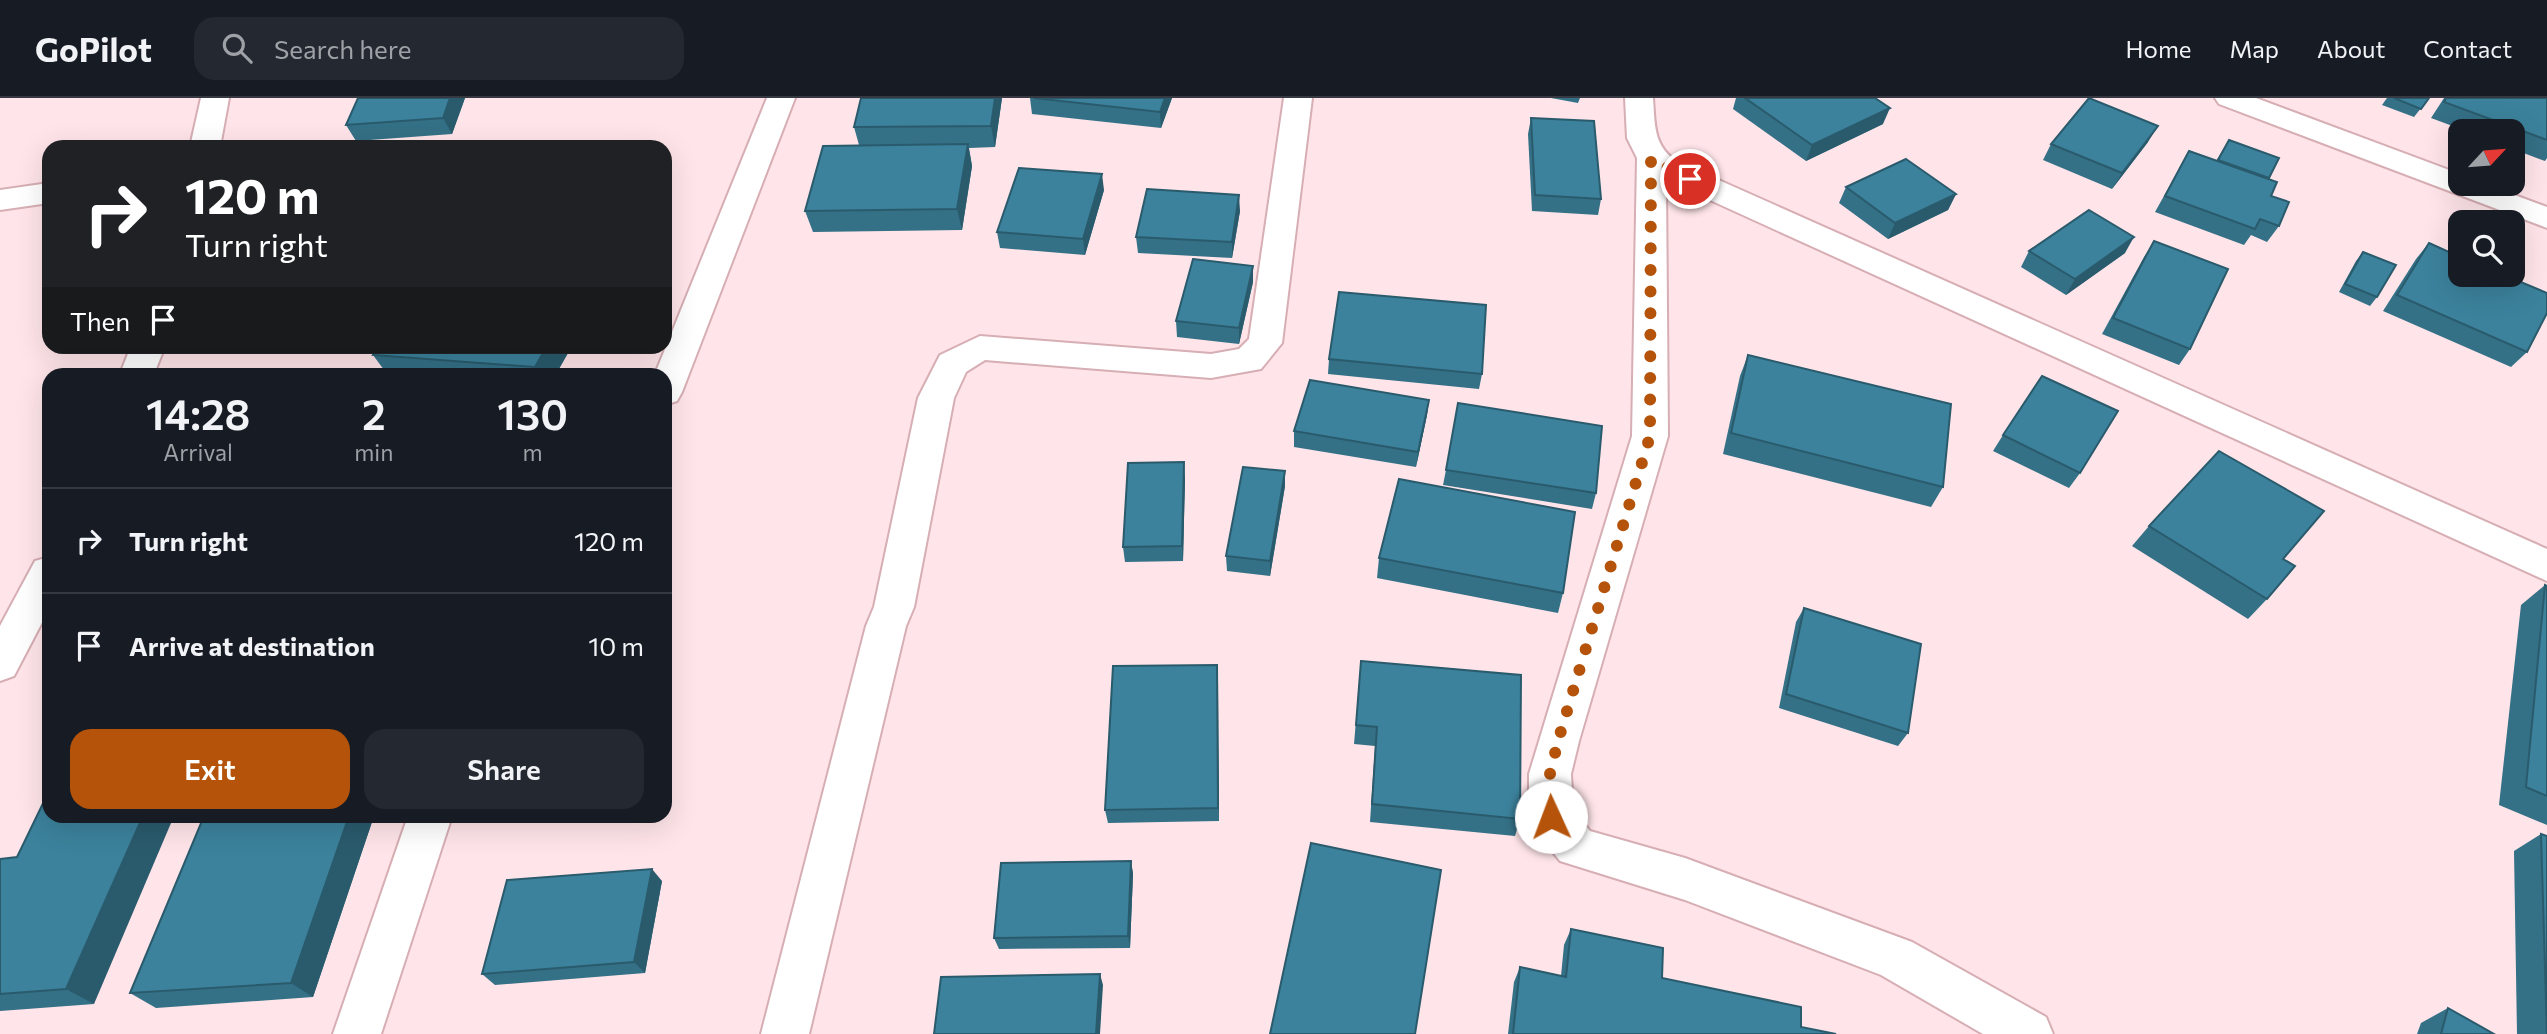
<!DOCTYPE html>
<html lang="en">
<head>
<meta charset="utf-8">
<style>
  :root { --surface:#171b24; --page:#242831; --text:#f1f3f6; --muted:#9ea1a6; --line:#363941; --accent:#b45309 }
  body { margin:0; font-family:Commissioner,sans-serif; background:var(--page); color:var(--text); height:100vh; display:flex; flex-direction:column; font-size:26px; white-space:nowrap }
  * { box-sizing:border-box; margin:0 }
  p { font-size:23px; color:var(--muted) }
  .icon { flex:none; width:38px; height:38px; fill:none; stroke:currentColor; stroke-width:2; stroke-linecap:round; stroke-linejoin:round }
  .map { position:relative; flex:1; overflow:hidden }
  .sheet { position:absolute; left:42px; top:270px; width:630px; height:455px; display:flex; flex-direction:column; background:var(--surface); border-radius:21px; box-shadow:0 7px 28px #0002 }
  .sheet>* { flex:none }
  .banner { position:absolute; left:42px; top:42px; width:630px; height:214px; border-radius:21px; box-shadow:0 7px 28px #0002; background:#202124; color:#fff; overflow:hidden }
  .needle { width:46px; rotate:64deg }
  .buttons { position:absolute; left:2448px; top:21px; display:grid; gap:14px }
  .buttons a { display:grid; place-items:center; width:77px; height:77px; border-radius:14px; background:var(--surface); box-shadow:0 7px 28px #0002; font-size:35px }
  .pin { position:absolute; display:grid; place-items:center; width:60px; height:60px; color:#fff; margin:-30px; border:4px solid #fff; border-radius:50%; box-shadow:0 2px 7px #0007 }
  .me { position:absolute; width:77px; margin:-38px; rotate:358deg; stroke-linejoin:round; filter:drop-shadow(0 0 5px #0008) }
  .turn { display:flex; align-items:center; gap:24px; height:147px; padding:0 28px; font-size:32px }
  .turn .icon { width:91px; height:91px; stroke-width:2.5 }
  .turn b { display:block; font-size:49px; line-height:60px }
  .then { display:flex; align-items:center; height:66px; padding:0 28px; background:#0003; gap:14px; font-size:26px }
  .eta { display:flex; justify-content:space-evenly; align-items:center; height:119px; text-align:center }
  .eta b { font-size:42px; font-weight:600; line-height:49px }
  .primary-button { display:flex; gap:14px; margin-top:auto; padding:14px 28px }
  .primary-button a { flex:1; height:80px; border-radius:21px; background:var(--accent); color:#fff; font-size:28px; font-weight:600; line-height:80px; text-align:center }
  .primary-button a+a { background:var(--page); color:var(--text) }
  ul { padding:0; list-style:none }
  li { display:flex; align-items:center; gap:21px; height:105px; padding:0 28px; border-top:2px solid var(--line) }
  li div { flex:1 }
  li b { display:block; font-size:26px }
  li em { font-style:normal }
  header { display:flex; align-items:center; gap:42px; box-sizing:border-box; height:98px; padding:0 35px; background:var(--surface); border-bottom:2px solid var(--line) }
  header strong { font-size:33px }
  nav { display:flex; gap:38px; margin-inline-start:auto; font-size:24px }
  .search { width:490px; height:63px; background:var(--page); display:flex; align-items:center; gap:18px; box-sizing:border-box; padding:0 24px; border-radius:21px; color:var(--muted); font-size:26px }
  .map>svg:first-child { display:block }
</style>
</head>
<body>
<header>
<strong>GoPilot</strong>
<div class="search"><svg class="icon" aria-label="search" viewBox="0 0 24 24"><circle cx="10" cy="10" r="6"/><path d="M15 15l6 6"/></svg>Search here</div>
<nav><a>Home</a><a>Map</a><a>About</a><a>Contact</a></nav>
</header>
<div class="map">
<svg width="2547" height="936" viewBox="0 0 2547 936">
  <rect width="100%" height="100%" fill="#ffe5e9"/>
  <g fill="none" stroke-linecap="round" stroke-linejoin="round">
    <!-- street casing -->
    <g stroke="#d6aeb4" stroke-width="4">
      <g id="street">
        <polygon points="201,0 229,0 220,49 190,49"/>
        <polygon points="767,0 795,0 682,294 677,303 665,307 665,276 655,276"/>
        <polygon points="1284,0 1312,0 1282,245 1261,271 1211,280 985,262 966,274 954,300 914,509 906,528 809,936 761,936 866,528 874,509 918,300 940,257 980,238 1211,256 1239,251 1249,241"/>
        <path d="M1625,0h28c2,26 0,47 23,63l871,388v32l-881,-401 2,256 -89,305 -8,33 2,36 17,21 95,27 227,84 134,75 7,17h-70l-102,-59 -196,-75 -125,-39 -24,-30 -7,-14v-43l103,-338 5,-278 -10,-20z"/>
        <polygon points="2215,0 2256,0 2460,76 2460,86 2485,86 2547,109 2547,130 2219,6"/>
        <polygon points="49,85 49,105 0,112 0,92"/>
        <polygon points="131,248 165,248 154,276 120,276"/>
        <polygon points="49,459 49,511 14,578 0,583 0,528 35,463"/>
        <polygon points="408,718 452,718 381,936 333,936"/>
      </g>
    </g>
    <!-- street -->
    <use href="#street" fill="#fff" fill-rule="evenodd"/>
  </g>
  <!-- wall -->
  <g fill="#347086">
    <polygon points="358,0 465,0 452,36 356,43 346,27"/>
    <polygon points="1002,0 995,49 969,50 972,68 962,132 813,134 805,113 859,47 854,29"/>
    <polygon points="1030,0 1172,0 1161,30 1032,16"/>
    <polygon points="1551,0 1580,0 1578,5"/>
    <polygon points="1736,0 1875,0 1883,26 1806,63 1733,11"/>
    <polygon points="2387,0 2429,0 2414,19 2382,7"/>
    <polygon points="2444,0 2547,0 2547,60 2545,63 2513,51 2513,33 2466,33 2431,20"/>
    <polygon points="1531,20 1601,101 1598,117 1532,113 1528,36"/>
    <polygon points="2229,42 2279,60 2268,81 2271,98 2279,128 2267,144 2251,137 2244,147 2155,114 2189,53 2216,63"/>
    <polygon points="2148,44 2112,91 2043,62 2051,46"/>
    <polygon points="1846,89 1956,96 1948,112 1888,141 1839,105"/>
    <polygon points="1104,92 1085,157 1000,150 997,134"/>
    <polygon points="1240,113 1232,160 1138,155 1136,139"/>
    <polygon points="2154,143 2190,251 2179,267 2102,236 2144,159"/>
    <polygon points="2429,145 2527,254 2511,269 2383,213 2416,161"/>
    <polygon points="2029,153 2125,155 2066,197 2021,169"/>
    <polygon points="2363,154 2377,199 2370,208 2339,194 2356,163"/>
    <polygon points="1253,184 1239,246 1177,239 1176,223"/>
    <polygon points="379,248 572,248 556,276 387,276 373,257"/>
    <polygon points="1748,257 1943,389 1931,409 1723,356 1740,278"/>
    <polygon points="1329,261 1482,276 1479,291 1328,276"/>
    <polygon points="1429,302 1427,317 1416,369 1294,349 1294,333"/>
    <polygon points="2003,337 2080,375 2069,390 1993,353"/>
    <polygon points="1446,372 1596,395 1592,411 1443,387"/>
    <polygon points="1285,373 1285,388 1270,478 1227,473 1226,458"/>
    <polygon points="1185,380 1183,463 1125,464 1123,449"/>
    <polygon points="2149,428 2283,461 2267,501 2248,521 2132,448"/>
    <polygon points="1379,460 1563,495 1558,515 1377,480"/>
    <polygon points="2545,487 2547,488 2547,727 2499,707 2521,507"/>
    <polygon points="1804,510 1908,635 1898,648 1779,610 1796,524"/>
    <polygon points="1361,563 1520,721 1515,738 1370,724 1375,648 1354,646"/>
    <polygon points="1217,567 1219,723 1108,725 1105,712"/>
    <polygon points="204,718 374,718 313,899 156,910 130,895"/>
    <polygon points="2541,736 2547,936 2517,936 2514,753"/>
    <polygon points="0,761 94,906 0,913"/>
    <polygon points="1131,763 1133,776 1130,850 999,851 994,840"/>
    <polygon points="662,783 645,875 495,887 482,876"/>
    <polygon points="1571,831 1662,880 1801,929 1836,936 1508,936 1514,884 1520,869 1561,878 1564,847"/>
    <polygon points="2448,910 2494,936 2417,936 2421,925"/>
  </g>
  <!-- shaded-wall -->
  <g fill="#2a5b6d">
    <polygon points="450,0 465,0 452,36 443,20"/>
    <polygon points="995,0 1002,0 995,49 991,28"/>
    <polygon points="1165,0 1172,0 1161,30 1160,14"/>
    <polygon points="1890,10 1883,26 1806,63 1812,47"/>
    <polygon points="2158,28 2148,44 2112,91 2122,75"/>
    <polygon points="968,46 972,68 962,132 957,111"/>
    <polygon points="1102,76 1104,92 1085,157 1083,141"/>
    <polygon points="1956,96 1948,112 1888,141 1895,125"/>
    <polygon points="1239,97 1240,113 1232,160 1232,144"/>
    <polygon points="2134,139 2125,155 2066,197 2075,181"/>
    <polygon points="1253,168 1253,184 1239,246 1239,230"/>
    <polygon points="547,248 572,248 556,276 539,276 535,269"/>
    <polygon points="1429,302 1427,317 1416,369 1418,354"/>
    <polygon points="1184,364 1185,380 1183,463 1182,448"/>
    <polygon points="1285,373 1285,388 1270,478 1270,463"/>
    <polygon points="1217,567 1218,581 1219,723 1218,710"/>
    <polygon points="143,718 174,718 94,906 66,891"/>
    <polygon points="349,718 374,718 313,899 291,885"/>
    <polygon points="1131,763 1133,776 1130,850 1128,838"/>
    <polygon points="652,771 662,783 645,875 634,864"/>
    <polygon points="1100,876 1103,887 1100,936 1096,936"/>
  </g>
  <!-- building -->
  <g fill="#3c829c" stroke="#2a5b6d" stroke-width="2">
    <polygon points="358,0 450,0 443,20 346,27"/>
    <polygon points="861,0 995,0 991,28 854,29"/>
    <polygon points="1034,0 1165,0 1160,14"/>
    <polygon points="1745,0 1875,0 1890,10 1812,47"/>
    <polygon points="2089,0 2158,28 2122,75 2051,46"/>
    <polygon points="2394,0 2429,0 2421,11"/>
    <polygon points="2446,0 2547,0 2547,42 2444,4"/>
    <polygon points="1531,20 1594,23 1601,101 1535,97"/>
    <polygon points="2229,42 2279,60 2269,80 2218,62"/>
    <polygon points="968,46 957,111 805,113 823,48"/>
    <polygon points="2189,53 2277,84 2271,98 2289,104 2279,128 2260,121 2255,131 2165,98"/>
    <polygon points="1906,61 1956,96 1895,125 1846,89"/>
    <polygon points="1019,70 1102,76 1083,141 997,134"/>
    <polygon points="1147,91 1239,97 1232,144 1136,139"/>
    <polygon points="2089,112 2134,139 2075,181 2029,153"/>
    <polygon points="2154,143 2228,171 2190,251 2113,220"/>
    <polygon points="2429,145 2460,159 2460,177 2504,177 2547,195 2547,215 2527,254 2397,197"/>
    <polygon points="2363,154 2396,167 2377,199 2345,186"/>
    <polygon points="1193,161 1253,168 1239,230 1176,223"/>
    <polygon points="1339,194 1486,207 1482,276 1329,261"/>
    <polygon points="379,248 547,248 535,269 373,257"/>
    <polygon points="1748,257 1951,306 1943,389 1731,335"/>
    <polygon points="2042,278 2118,313 2080,375 2003,337"/>
    <polygon points="1310,282 1429,302 1418,354 1294,333"/>
    <polygon points="1458,305 1602,328 1596,395 1446,372"/>
    <polygon points="2219,353 2324,413 2283,461 2295,468 2267,501 2149,428"/>
    <polygon points="1184,364 1182,448 1123,449 1128,365"/>
    <polygon points="1243,369 1285,373 1270,463 1226,458"/>
    <polygon points="1399,381 1575,414 1563,495 1379,460"/>
    <polygon points="2545,487 2547,488 2547,698 2526,689"/>
    <polygon points="1804,510 1921,546 1908,635 1786,596"/>
    <polygon points="1361,563 1521,577 1520,721 1372,706 1377,629 1356,627"/>
    <polygon points="1217,567 1218,710 1105,712 1113,568"/>
    <polygon points="49,693 49,718 143,718 66,891 0,896 0,761 17,759"/>
    <polygon points="204,718 349,718 291,885 130,895"/>
    <polygon points="2541,736 2547,738 2547,936"/>
    <polygon points="1311,745 1441,772 1415,936 1270,936"/>
    <polygon points="1131,763 1128,838 994,840 1001,765"/>
    <polygon points="652,771 634,864 482,876 507,782"/>
    <polygon points="1571,831 1663,850 1662,880 1801,909 1801,929 1836,936 1513,936 1520,869 1566,879"/>
    <polygon points="1100,876 1096,936 934,936 941,879"/>
    <polygon points="2448,910 2494,936 2441,936"/>
  </g>
  <g fill="none" stroke-linecap="round" stroke-linejoin="round">
    <!-- route -->
    <polyline stroke="#b45309" stroke-width="12" stroke-dasharray="0 21.6" points="1551,719 1550,676 1558,643 1650,338 1651,61 1690,81"/>
  </g>
</svg>
<div class="buttons">
<a><svg class="needle" viewBox="-14 -14 28 28"><path d="M0-13l5 13h-10z" fill="#e53935"/><path d="M0 13l5-13h-10z" fill="#9ea1a6"/></svg></a>
<a><svg class="icon" aria-label="search" viewBox="0 0 24 24"><circle cx="10" cy="10" r="6"/><path d="M15 15l6 6"/></svg></a>
</div>
<div class="pin" style="left:1690px;top:81px;background:#d93025"><svg class="icon" aria-label="arrive" viewBox="0 0 24 24"><path d="M6 21V4h12l-3 4 3 4H6"/></svg></div>
<svg class="me" style="left:1551px;top:719px" viewBox="-20 -20 40 40"><circle r="19" fill="#fff"/><path d="M0-13L10 11 0 6-10 11z" fill="#b45309"/></svg>
<div class="banner">
<div class="turn"><svg class="icon" aria-label="right" viewBox="0 0 24 24"><path d="M7 20v-9h11M14 6l5 5-5 5"/></svg><div><b>120 m</b>Turn right</div></div>
<div class="then">Then<svg class="icon" aria-label="arrive" viewBox="0 0 24 24"><path d="M6 21V4h12l-3 4 3 4H6"/></svg></div>
</div>
<section class="sheet">
<div class="eta">
<div><b>14:28</b><p>Arrival</p></div>
<div><b>2</b><p>min</p></div>
<div><b>130</b><p>m</p></div>
</div>
<ul>
<li><svg class="icon" aria-label="right" viewBox="0 0 24 24"><path d="M7 20v-9h11M14 6l5 5-5 5"/></svg><div><b>Turn right</b></div><em>120 m</em></li>
<li><svg class="icon" aria-label="arrive" viewBox="0 0 24 24"><path d="M6 21V4h12l-3 4 3 4H6"/></svg><div><b>Arrive at destination</b></div><em>10 m</em></li>
</ul>
<div class="primary-button"><a>Exit</a><a>Share</a></div>
</section>
</div>
</body>
</html>
